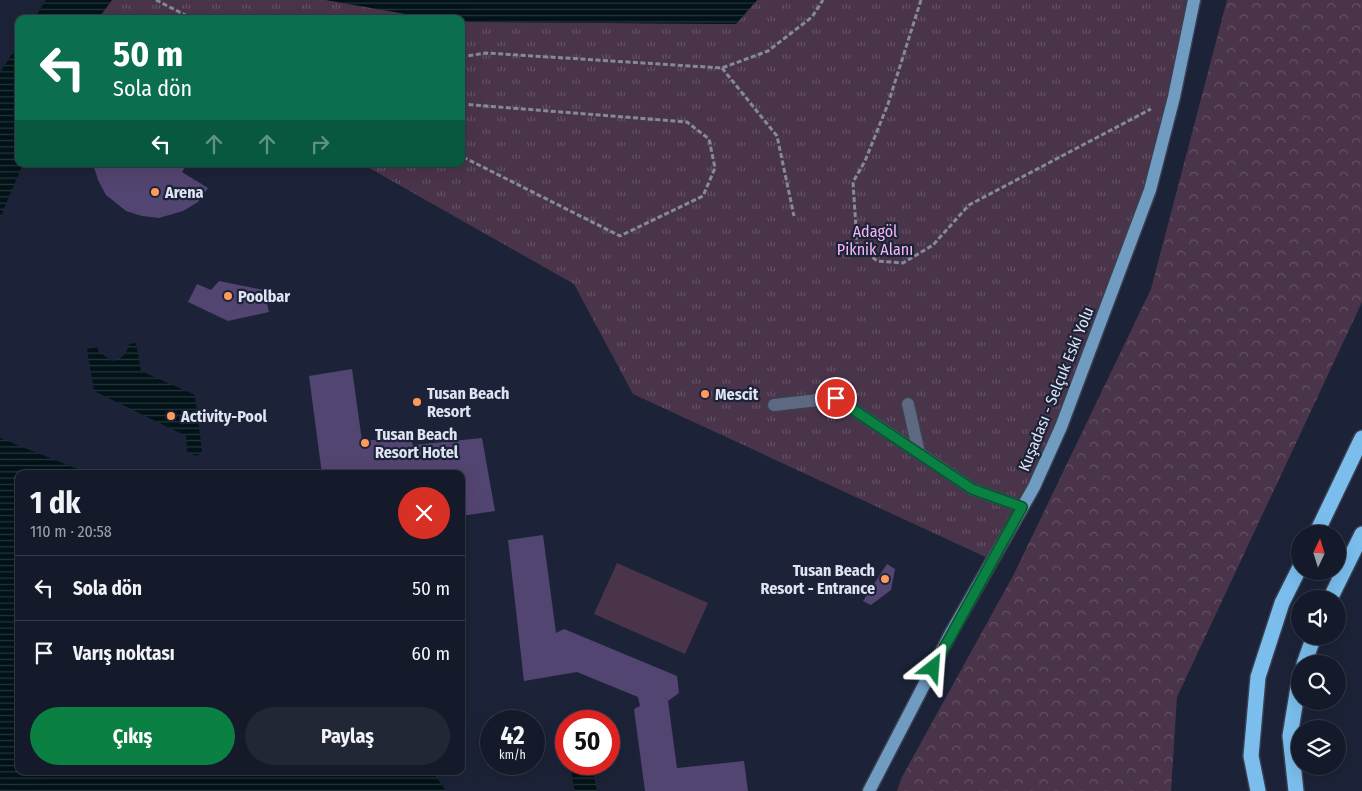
<!DOCTYPE html>
<html lang="tr">
<head>
<meta charset="utf-8">
<style>
  :root { --surface:#151a2a; --page:#222736; --text:#f1f3f6; --muted:#9da1a8; --line:#343847; --accent:#0b8043 }
  body { margin:0; font-family:"Fira Sans Condensed",sans-serif; background:var(--page); color:var(--text); height:100vh; display:flex; flex-direction:column; font-size:19px; white-space:nowrap }
  * { box-sizing:border-box; margin:0 }
  p { font-size:16px; color:var(--muted) }
  .icon { flex:none; width:28px; height:28px; fill:none; stroke:currentColor; stroke-width:2; stroke-linecap:round; stroke-linejoin:round }
  .map { position:relative; flex:1; overflow:hidden }
  .drawer { position:absolute; left:15px; top:470px; width:450px; height:305px; display:flex; flex-direction:column; background:var(--surface); border-radius:10px; box-shadow:0 5px 20px #0002,0 0 0 1px var(--line) }
  .drawer>* { flex:none }
  .guide { position:absolute; left:15px; top:15px; width:450px; height:152px; border-radius:10px; box-shadow:0 5px 20px #0002,0 0 0 1px var(--line); background:#0b6e4f; color:#fff; overflow:hidden }
  .needle { width:32px; rotate:4deg }
  .buttons { position:absolute; left:1291px; top:525px; display:grid; gap:10px }
  .buttons a { display:grid; place-items:center; width:55px; height:55px; border-radius:50%; background:var(--surface); box-shadow:0 5px 20px #0002,0 0 0 1px var(--line); font-size:25px }
  .speed { position:absolute; left:480px; top:710px; display:flex; gap:10px; font-size:25px; font-weight:700; text-align:center }
  .speed>* { display:grid; place-content:center; width:65px; height:65px; border-radius:50%; background:var(--surface); box-shadow:0 5px 20px #0002,0 0 0 1px var(--line); line-height:1 }
  .speed small { font-size:12px; font-weight:400 }
  .speed .limit { border:8px solid #d22; background:#fff; color:#111 }
  .pin { position:absolute; display:grid; place-items:center; width:42px; height:42px; color:#fff; margin:-21px; border:2px solid #fff; border-radius:50%; box-shadow:0 1px 5px #0007 }
  .me { position:absolute; width:55px; margin:-28px; rotate:28deg; stroke-linejoin:round; filter:drop-shadow(0 0 4px #0008) }
  .turn { display:flex; align-items:center; gap:18px; height:105px; padding:0 15px; font-size:22px }
  .turn .icon { width:65px; height:65px; stroke-width:2.5 }
  .turn b { display:block; font-size:35px; line-height:42px }
  .lanes { display:flex; align-items:center; height:48px; padding:0 15px; background:#0003; justify-content:center; gap:25px; direction:ltr }
  .lanes .off { opacity:.35 }
  .round { display:grid; place-items:center; flex:none; width:52px; height:52px; border-radius:26px; background:var(--page) }
  .overview { display:flex; align-items:center; justify-content:space-between; height:85px; padding:0 15px }
  h1 { font-size:30px; font-weight:700; line-height:38px }
  .primary-button { display:flex; gap:10px; margin-top:auto; padding:10px 15px }
  .primary-button a { flex:1; height:58px; border-radius:30px; background:var(--accent); color:#fff; font-size:20px; font-weight:700; line-height:58px; text-align:center }
  .primary-button a+a { background:var(--page); color:var(--text) }
  ul { padding:0; list-style:none }
  li { display:flex; align-items:center; gap:15px; height:65px; padding:0 15px; border-top:1px solid var(--line) }
  li div { flex:1 }
  li b { display:block; font-size:19px }
  li em { font-style:normal }
  .map>svg:first-child { display:block }
</style>
</head>
<body>
<div class="map">
<svg width="1362" height="791" viewBox="0 0 1362 791">
  <defs>
    <pattern id="forest-crowns" width="20" height="18" patternUnits="userSpaceOnUse" patternTransform="scale(1.25)"><rect width="20" height="18" fill="#4a344a"/><path d="M2 6a3 3 0 1 1 6 0M12 15a3 3 0 1 1 6 0" fill="none" stroke="#645165"/></pattern>
    <pattern id="park-tufts" width="24" height="20" patternUnits="userSpaceOnUse" patternTransform="scale(1.25)"><rect width="24" height="20" fill="#4a344a"/><path d="M3 7l-1-3M5 7V3M7 7l1-3M15 17l-1-3M17 17v-4M19 17l1-3" fill="none" stroke="#645165"/></pattern>
    <pattern id="water-rules" width="6" height="5" patternUnits="userSpaceOnUse" patternTransform="scale(1.25)"><rect width="6" height="5" fill="#011318"/><path d="M0 2.5h6" fill="none" stroke="#26353a"/></pattern>
  </defs>
  <rect width="100%" height="100%" fill="#1c2338"/>
  <!-- grass -->
  <polygon fill="#4a344a" points="617,563 708,603 685,654 594,614"/>
  <!-- forest -->
  <polygon fill="url(#forest-crowns)" points="1227,0 1362,0 1362,302 1177,697 1171,791 897,791 902,777 1014,574 1151,289"/>
  <!-- park -->
  <g fill="url(#park-tufts)">
    <polygon points="112,0 326,0 435,19 106,19 100,15"/>
    <polygon points="757,0 1202,0 1150,190 1061,427 992,560 633,394 574,284 362,164 461,164 461,22 736,24"/>
  </g>
  <!-- water -->
  <g fill="url(#water-rules)">
    <polygon points="46,0 112,0 98,19 34,19"/>
    <polygon points="326,0 757,0 736,24 461,22 461,19 435,19"/>
    <polygon points="19,43 19,164 23,164 0,218 0,73"/>
    <path d="M136,343l5,28 54,24 7,56 -3,4 -4,1 -8,-5 -1,-15 -92,-45 -7,-42 10,-2 2,5 13,9c10,-2 15,-7 17,-17z"/>
    <polygon points="0,438 90,474 19,474 19,771 432,771 446,791 0,791"/>
    <polygon points="592,767 597,791 575,791 571,771"/>
  </g>
  <!-- building -->
  <g fill="#534571">
    <polygon points="93,164 187,164 182,172 208,188 198,202 183,211 159,218 142,216 126,211 106,195 98,180"/>
    <polygon points="219,281 264,290 269,312 228,321 188,302 197,284 211,290"/>
    <polygon points="352,369 362,441 410,437 413,445 482,438 495,511 461,516 461,474 322,474 309,376"/>
    <polygon points="543,535 556,633 564,629 677,676 679,693 668,701 677,768 744,761 748,791 645,791 634,709 640,706 638,697 577,672 524,681 508,540"/>
    <polygon points="887,564 895,569 891,590 871,605 863,601"/>
  </g>
  <g fill="none" stroke-linecap="round" stroke-linejoin="round">
    <!-- minor casing -->
    <g stroke="#3a3f51" stroke-width="15">
      <g id="minor">
        <polyline points="908,404 919,453 972,489 1022,507"/>
        <polyline points="774,405 836,398 919,453"/>
      </g>
    </g>
    <!-- major casing -->
    <g stroke="#3a3f51" stroke-width="15">
      <polyline id="major" points="869,791 951,633 1034,487 1061,427 1150,190 1174,97 1194,0"/>
    </g>
    <!-- highway casing -->
    <g stroke="#3a3f51" stroke-width="18">
      <g id="highway">
        <polyline points="1316,534 1362,438"/>
        <polyline points="1330,599 1362,534"/>
        <polyline points="1304,664 1314,636"/>
        <polyline points="1258,791 1251,756 1258,677 1282,603 1300,567"/>
        <polyline points="1296,791 1290,736 1300,675"/>
      </g>
    </g>
    <!-- path -->
    <g stroke="#848a9c" stroke-width="3" stroke-dasharray="5 2.5" stroke-linecap="butt">
      <polyline points="156,0 193,19"/>
      <polyline points="921,0 888,104 865,161 853,182 857,244 877,261 903,263 933,245 969,205 1151,109"/>
      <polyline points="461,57 486,53 722,68 768,51 812,17 823,0"/>
      <polyline points="722,68 777,136 794,216"/>
      <polyline points="461,104 687,122 709,139 715,168 703,196 620,236 461,156"/>
    </g>
    <!-- minor -->
    <use href="#minor" stroke="#5f6881" stroke-width="12"/>
    <!-- major -->
    <use href="#major" stroke="#709cc2" stroke-width="12"/>
    <!-- highway -->
    <use href="#highway" stroke="#7bbeed" stroke-width="15"/>
  </g>
  <g fill="none" stroke-linecap="round" stroke-linejoin="round">
    <!-- route casing -->
    <g stroke="#07532c" stroke-width="12">
      <polyline id="route" points="836,398 972,489 1022,507 933,668"/>
    </g>
    <!-- route -->
    <use href="#route" stroke="#0b8043" stroke-width="9"/>
  </g>
  <!-- markers -->
  <g fill="#ff9b5a" stroke="#1c2338" stroke-width="2">
    <circle cx="155" cy="192" r="5"/>
    <circle cx="228" cy="296" r="5"/>
    <circle cx="705" cy="394" r="5"/>
    <circle cx="417" cy="402" r="5"/>
    <circle cx="171" cy="416" r="5"/>
    <circle cx="365" cy="443" r="5"/>
    <circle cx="885" cy="579" r="5"/>
  </g>
  <g text-anchor="middle" dominant-baseline="central" stroke-width="4.5" stroke-linejoin="round" paint-order="stroke">
    <!-- poi labels -->
    <g font-size="16" font-weight="bold" fill="#dfe4f3" stroke="#1c2338" text-anchor="start">
      <text x="165" y="192">Arena</text>
      <text x="238" y="296">Poolbar</text>
      <text x="427" y="393">Tusan Beach<tspan x="427" dy="18">Resort</tspan></text>
      <text x="715" y="394">Mescit</text>
      <text x="181" y="416">Activity-Pool</text>
      <text x="375" y="434">Tusan Beach<tspan x="375" dy="18">Resort Hotel</tspan></text>
      <text x="875" y="570" text-anchor="end">Tusan Beach<tspan x="875" dy="18">Resort - Entrance</tspan></text>
    </g>
    <!-- park labels -->
    <g font-size="16" fill="#f4b8f4" stroke="#1c2338">
      <text x="875" y="231">Adagöl<tspan x="875" dy="18">Piknik Alanı</tspan></text>
    </g>
    <!-- street labels -->
    <g font-size="16" fill="#dfe4f3" stroke="#1c2338">
      <text transform="translate(1056 389) rotate(-68)">Kuşadası - Selçuk Eski Yolu</text>
    </g>
  </g>
</svg>
<div class="buttons">
<a><svg class="needle" viewBox="-14 -14 28 28"><path d="M0-13l5 13h-10z" fill="#e53935"/><path d="M0 13l5-13h-10z" fill="#9da1a8"/></svg></a>
<a><svg class="icon" aria-label="sound" viewBox="0 0 24 24"><path d="M4 9h4l5-4v14l-5-4H4zM17 9q2 3 0 6"/></svg></a>
<a><svg class="icon" aria-label="search" viewBox="0 0 24 24"><circle cx="10" cy="10" r="6"/><path d="M15 15l6 6"/></svg></a>
<a><svg class="icon" aria-label="layers" viewBox="0 0 24 24"><path d="M12 4l9 5-9 5-9-5zM3 14l9 5 9-5"/></svg></a>
</div>
<div class="speed"><div>42<small>km/h</small></div><div class="limit">50</div></div>
<div class="pin" style="left:836px;top:398px;background:#d93025"><svg class="icon" aria-label="arrive" viewBox="0 0 24 24"><path d="M6 21V4h12l-3 4 3 4H6"/></svg></div>
<svg class="me" style="left:933px;top:668px" viewBox="-20 -20 40 40"><path d="M0-17L14 15 0 8-14 15z" fill="#0b8043" stroke="#fff" stroke-width="4"/></svg>
<div class="guide">
<div class="turn"><svg class="icon" aria-label="left" viewBox="0 0 24 24"><path d="M17 20v-9H6M10 6l-5 5 5 5"/></svg><div><b>50 m</b>Sola dön</div></div>
<div class="lanes"><svg class="icon" aria-label="left" viewBox="0 0 24 24"><path d="M17 20v-9H6M10 6l-5 5 5 5"/></svg><svg class="icon off" aria-label="ahead" viewBox="0 0 24 24"><path d="M12 20V5M6 11l6-6 6 6"/></svg><svg class="icon off" aria-label="ahead" viewBox="0 0 24 24"><path d="M12 20V5M6 11l6-6 6 6"/></svg><svg class="icon off" aria-label="right" viewBox="0 0 24 24"><path d="M7 20v-9h11M14 6l5 5-5 5"/></svg></div>
</div>
<section class="drawer">
<div class="overview"><div><h1>1 dk</h1><p>110 m · 20:58</p></div><a class="round" style="background:#d93025;color:#fff"><svg class="icon" aria-label="close" viewBox="0 0 24 24"><path d="M6 6l12 12M18 6L6 18"/></svg></a></div>
<ul>
<li><svg class="icon" aria-label="left" viewBox="0 0 24 24"><path d="M17 20v-9H6M10 6l-5 5 5 5"/></svg><div><b>Sola dön</b></div><em>50 m</em></li>
<li><svg class="icon" aria-label="arrive" viewBox="0 0 24 24"><path d="M6 21V4h12l-3 4 3 4H6"/></svg><div><b>Varış noktası</b></div><em>60 m</em></li>
</ul>
<div class="primary-button"><a>Çıkış</a><a>Paylaş</a></div>
</section>
</div>
</body>
</html>
